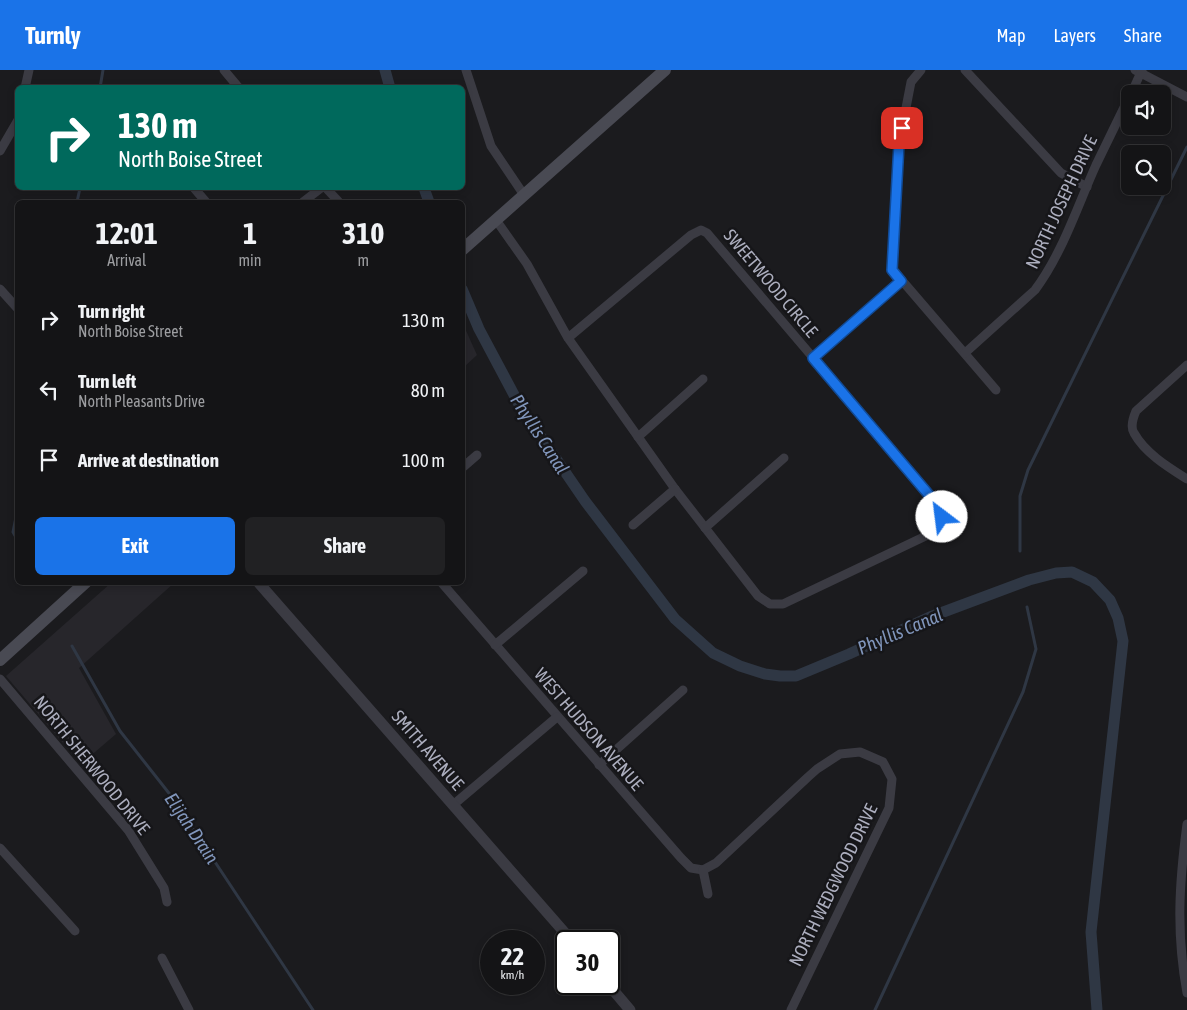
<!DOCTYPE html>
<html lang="en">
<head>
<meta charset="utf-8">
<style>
  :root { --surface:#141416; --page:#212123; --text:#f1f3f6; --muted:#9d9ea1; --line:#333335; --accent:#1a73e8 }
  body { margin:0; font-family:"Asap Condensed",sans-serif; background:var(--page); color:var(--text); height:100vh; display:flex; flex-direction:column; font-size:19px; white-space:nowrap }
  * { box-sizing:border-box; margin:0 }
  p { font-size:16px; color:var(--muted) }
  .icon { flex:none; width:28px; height:28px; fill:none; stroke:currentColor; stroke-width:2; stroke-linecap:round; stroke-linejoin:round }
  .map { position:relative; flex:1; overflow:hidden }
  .side { position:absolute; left:15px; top:130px; width:450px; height:385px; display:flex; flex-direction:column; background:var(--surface); border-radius:8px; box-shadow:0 2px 8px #0003,0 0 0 1px var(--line) }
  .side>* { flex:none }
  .banner { position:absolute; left:15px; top:15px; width:450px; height:105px; border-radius:8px; box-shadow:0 2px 8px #0003,0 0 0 1px var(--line); background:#00695c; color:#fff; overflow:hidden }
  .controls { position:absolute; left:1121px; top:15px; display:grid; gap:10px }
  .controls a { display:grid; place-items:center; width:50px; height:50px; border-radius:8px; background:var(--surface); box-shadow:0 2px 8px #0003,0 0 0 1px var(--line); font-size:25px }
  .speed { position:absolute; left:480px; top:860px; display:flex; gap:10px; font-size:25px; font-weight:700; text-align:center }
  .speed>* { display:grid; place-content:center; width:65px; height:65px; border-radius:50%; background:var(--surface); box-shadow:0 2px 8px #0003,0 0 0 1px var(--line); line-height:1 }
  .speed small { font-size:12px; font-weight:400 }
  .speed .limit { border:2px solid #111; border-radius:8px; background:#fff; color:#111 }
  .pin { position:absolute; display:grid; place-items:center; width:42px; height:42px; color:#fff; margin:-21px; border-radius:10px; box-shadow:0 2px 8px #0006 }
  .me { position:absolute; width:55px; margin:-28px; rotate:330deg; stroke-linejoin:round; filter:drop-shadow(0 0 4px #0008) }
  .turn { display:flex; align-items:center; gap:18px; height:105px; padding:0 20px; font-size:22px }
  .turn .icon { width:65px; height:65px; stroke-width:2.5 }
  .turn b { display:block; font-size:35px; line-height:42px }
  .eta { display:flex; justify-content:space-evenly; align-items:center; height:85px; text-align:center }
  .eta b { font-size:30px; font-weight:700; line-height:35px }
  .primary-button { display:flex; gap:10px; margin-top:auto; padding:10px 20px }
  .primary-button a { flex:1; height:58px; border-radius:8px; background:var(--accent); color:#fff; font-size:20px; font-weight:700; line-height:58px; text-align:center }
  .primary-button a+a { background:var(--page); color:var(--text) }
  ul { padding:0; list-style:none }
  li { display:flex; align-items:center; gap:15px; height:70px; padding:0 20px }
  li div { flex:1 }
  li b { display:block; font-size:19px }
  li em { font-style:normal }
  header { display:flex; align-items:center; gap:30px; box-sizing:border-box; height:70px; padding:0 25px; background:var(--accent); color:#fff }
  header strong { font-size:24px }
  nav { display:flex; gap:28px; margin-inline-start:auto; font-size:18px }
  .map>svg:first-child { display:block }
</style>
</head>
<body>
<header>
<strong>Turnly</strong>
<nav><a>Map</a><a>Layers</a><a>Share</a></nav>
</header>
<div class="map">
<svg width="1187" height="940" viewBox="0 0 1187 940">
  <rect width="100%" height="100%" fill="#1b1b1e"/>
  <!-- built -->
  <g fill="#27262b">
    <polygon points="463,254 477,285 463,298 462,298"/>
    <polygon points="111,513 174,513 79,598 116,664 81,694 6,606"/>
  </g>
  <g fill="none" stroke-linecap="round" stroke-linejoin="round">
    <!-- stream -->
    <g stroke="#2f3744" stroke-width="3">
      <polyline points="100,18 103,0"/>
      <polyline points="77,132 80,118"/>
      <polyline points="18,437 13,462 18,471"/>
      <polyline points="1020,481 1020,426 1028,400 1187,77"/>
      <polyline points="72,576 120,661 172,727 313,940"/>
      <polyline points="875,940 1023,622 1036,579 1027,537"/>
    </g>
    <!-- canal -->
    <g stroke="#2f3744" stroke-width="11">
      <polyline points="385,0 390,18"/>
      <polyline points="424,118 429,132"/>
      <polyline points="462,219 479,259 520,336 585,431 675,549 713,583 740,596 765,604 780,606 796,606 849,584 930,547 1029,510 1056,503 1072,502 1093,512 1110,530 1118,548 1123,571 1091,862 1097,940"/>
    </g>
    <!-- minor -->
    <g stroke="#3b3b43" stroke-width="9">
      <polyline points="224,0 239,18"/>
      <polyline points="466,0 491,76 524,125"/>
      <polyline points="921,0 911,12 899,74 893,200 996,320"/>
      <polyline points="965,0 1061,103 1087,117"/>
      <polyline points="1135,0 1187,27"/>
      <polyline points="25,18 29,0"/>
      <polyline points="1131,24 1142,0"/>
      <polyline points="0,81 18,50"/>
      <polyline points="194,118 206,132"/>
      <polyline points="326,118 339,132"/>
      <polyline points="303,132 321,118"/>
      <path d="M496,150l31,44 41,74 107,151 83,107 12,8h13l149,-71c8,-8 11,-14 9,-25l-234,-275 -6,-3 -10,5 -123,103"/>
      <polyline points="0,219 18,239"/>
      <path d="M965,283l70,-63c28,-38 42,-83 61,-125 11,-23 23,-47 34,-70"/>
      <polyline points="813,288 901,211"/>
      <path d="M1187,295l-51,46c-3,7 -6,16 -2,22 11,20 34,34 53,46"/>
      <polyline points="638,367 703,309"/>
      <polyline points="462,398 477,385"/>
      <polyline points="633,455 675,419"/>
      <polyline points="705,458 784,388"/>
      <polyline points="441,512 681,788 691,798 703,800"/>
      <polyline points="495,575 583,501"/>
      <polyline points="0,609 128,760 164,818 167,832"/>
      <polyline points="599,695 683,620"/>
      <polyline points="453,735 557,647"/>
      <path d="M1187,754c-8,60 -11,109 0,169"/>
      <polyline points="0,778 75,861"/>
      <polyline points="703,800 716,793 808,707 817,699 840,684 860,682 883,692 892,709 889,738 791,940"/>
      <polyline points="703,800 708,824"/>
      <polyline points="162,888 189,940"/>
    </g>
    <!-- tertiary -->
    <g stroke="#3b3b43" stroke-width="11">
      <polyline points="258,512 572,871"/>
      <polyline points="608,914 630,940"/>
    </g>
    <!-- secondary -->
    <g stroke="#494a53" stroke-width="12">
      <polyline points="462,180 665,0"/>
      <polyline points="0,590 86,512"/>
    </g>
  </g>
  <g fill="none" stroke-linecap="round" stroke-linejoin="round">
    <!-- route casing -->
    <g stroke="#114b97" stroke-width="12">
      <polyline id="route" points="902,58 899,74 892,200 901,211 813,288 940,438 942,447"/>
    </g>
    <!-- route -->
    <use href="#route" stroke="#1a73e8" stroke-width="9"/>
  </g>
  <g text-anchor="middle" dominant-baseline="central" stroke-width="5" stroke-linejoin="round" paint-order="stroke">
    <!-- street labels -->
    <g font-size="18" fill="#acaebe" stroke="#161619">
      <text transform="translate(1061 132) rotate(-65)">NORTH JOSEPH DRIVE</text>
      <text transform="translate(771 213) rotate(50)">SWEETWOOD CIRCLE</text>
      <text transform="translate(589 659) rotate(49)">WEST HUDSON AVENUE</text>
      <text transform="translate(428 680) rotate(49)">SMITH AVENUE</text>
      <text transform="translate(92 695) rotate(51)">NORTH SHERWOOD DRIVE</text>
      <text transform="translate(833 815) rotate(-64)">NORTH WEDGWOOD DRIVE</text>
    </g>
    <!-- water labels -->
    <g font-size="19" font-style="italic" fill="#8196bc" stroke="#161619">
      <text transform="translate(540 364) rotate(57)">Phyllis Canal</text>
      <text transform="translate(900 561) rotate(-23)">Phyllis Canal</text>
      <text transform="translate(192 758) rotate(56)">Elijah Drain</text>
    </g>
  </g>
</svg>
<div class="controls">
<a><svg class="icon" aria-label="sound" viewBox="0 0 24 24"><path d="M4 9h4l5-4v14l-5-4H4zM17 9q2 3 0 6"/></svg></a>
<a><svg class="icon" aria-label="search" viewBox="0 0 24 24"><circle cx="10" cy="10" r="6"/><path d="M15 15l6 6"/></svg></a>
</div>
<div class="speed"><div>22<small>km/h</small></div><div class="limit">30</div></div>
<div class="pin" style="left:902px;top:58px;background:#d93025"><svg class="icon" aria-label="arrive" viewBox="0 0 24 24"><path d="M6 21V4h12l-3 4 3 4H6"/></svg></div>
<svg class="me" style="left:942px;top:447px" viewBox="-20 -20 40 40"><circle r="19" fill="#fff"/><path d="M0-13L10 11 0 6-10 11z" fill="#1a73e8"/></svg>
<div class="banner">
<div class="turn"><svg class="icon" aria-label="right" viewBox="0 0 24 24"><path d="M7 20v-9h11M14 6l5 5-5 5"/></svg><div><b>130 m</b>North Boise Street</div></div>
</div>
<section class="side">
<div class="eta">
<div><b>12:01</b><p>Arrival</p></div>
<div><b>1</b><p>min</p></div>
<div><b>310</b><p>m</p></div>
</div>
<ul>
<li><svg class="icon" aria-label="right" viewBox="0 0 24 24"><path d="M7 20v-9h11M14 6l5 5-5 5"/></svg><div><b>Turn right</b><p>North Boise Street</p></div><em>130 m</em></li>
<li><svg class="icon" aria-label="left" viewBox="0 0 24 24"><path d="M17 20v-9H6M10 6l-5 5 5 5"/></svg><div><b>Turn left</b><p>North Pleasants Drive</p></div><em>80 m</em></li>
<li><svg class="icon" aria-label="arrive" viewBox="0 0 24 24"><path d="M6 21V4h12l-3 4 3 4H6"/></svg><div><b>Arrive at destination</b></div><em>100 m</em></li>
</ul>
<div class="primary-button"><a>Exit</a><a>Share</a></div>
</section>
</div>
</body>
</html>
